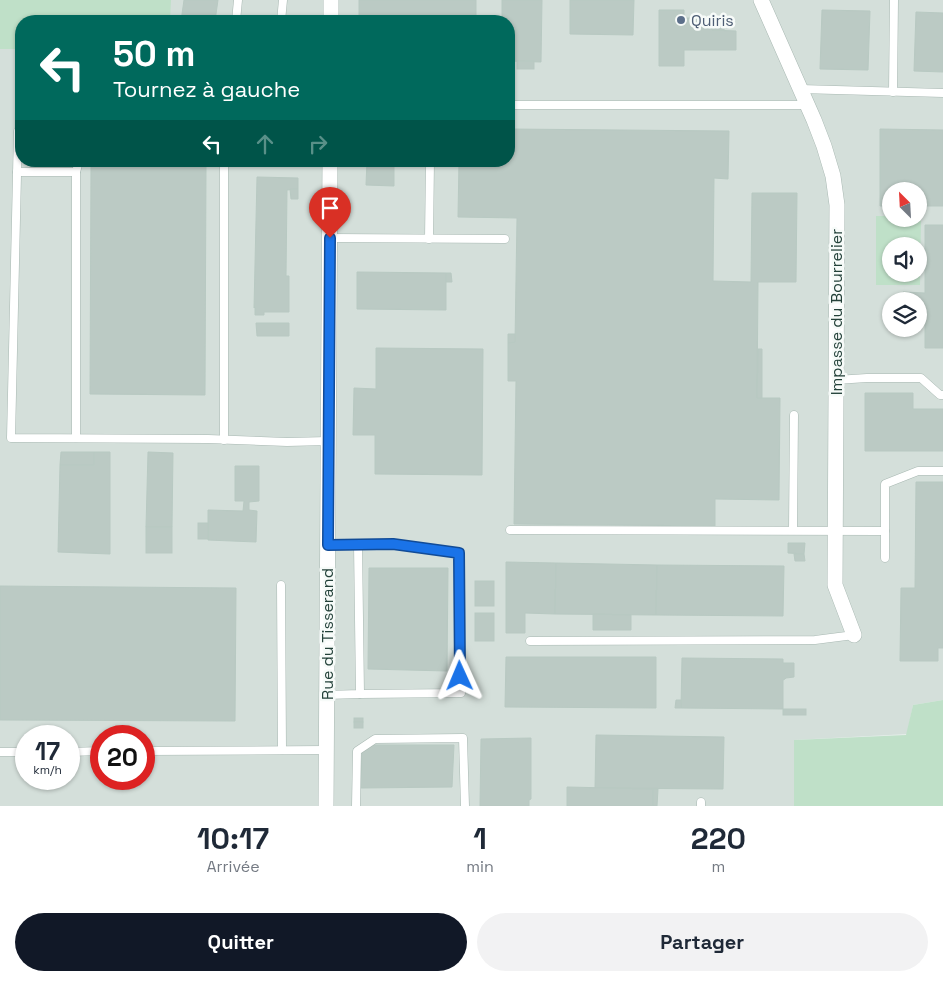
<!DOCTYPE html>
<html lang="fr">
<head>
<meta charset="utf-8">
<style>
  :root { --surface:#fff; --page:#f2f2f3; --text:#1f2937; --muted:#747a83; --accent:#111827 }
  body { margin:0; font-family:"Space Grotesk",sans-serif; background:var(--page); color:var(--text); height:100vh; display:flex; flex-direction:column; font-size:19px; white-space:nowrap }
  * { box-sizing:border-box; margin:0 }
  p { font-size:16px; color:var(--muted) }
  .icon { flex:none; width:28px; height:28px; fill:none; stroke:currentColor; stroke-width:2; stroke-linecap:round; stroke-linejoin:round }
  .map { position:relative; height:806px; overflow:hidden }
  .drawer { display:flex; flex-direction:column; background:var(--surface); flex:1 }
  .drawer>* { flex:none }
  .hud { position:absolute; left:15px; top:15px; width:500px; height:152px; border-radius:20px; box-shadow:0 1px 4px #0004; background:#00695c; color:#fff; overflow:hidden }
  .needle { width:32px; rotate:336deg }
  .controls { position:absolute; left:882px; top:182px; display:grid; gap:10px }
  .controls a { display:grid; place-items:center; width:45px; height:45px; border-radius:50%; background:var(--surface); box-shadow:0 1px 4px #0004; font-size:25px }
  .speed { position:absolute; left:15px; top:725px; display:flex; gap:10px; font-size:25px; font-weight:700; text-align:center }
  .speed>* { display:grid; place-content:center; width:65px; height:65px; border-radius:50%; background:var(--surface); box-shadow:0 1px 4px #0004; line-height:1 }
  .speed small { font-size:12px; font-weight:400 }
  .speed .limit { border:8px solid #d22; background:#fff; color:#111 }
  .pin { position:absolute; display:grid; place-items:center; width:42px; height:42px; color:#fff; margin:-51px -21px; border-radius:50% 50% 50% 0; rotate:-45deg; box-shadow:0 0 5px #0007 }
  .pin .icon { rotate:45deg }
  .me { position:absolute; width:55px; margin:-28px; rotate:359deg; stroke-linejoin:round; filter:drop-shadow(0 0 4px #0008) }
  .turn { display:flex; align-items:center; gap:18px; height:105px; padding:0 15px; font-size:22px }
  .turn .icon { width:65px; height:65px; stroke-width:2.5 }
  .turn b { display:block; font-size:35px; line-height:42px }
  .lanes { display:flex; align-items:center; height:48px; padding:0 15px; background:#0003; justify-content:center; gap:25px; direction:ltr }
  .lanes .off { opacity:.35 }
  .eta { display:flex; justify-content:space-evenly; align-items:center; height:85px; text-align:center }
  .eta b { font-size:30px; font-weight:600; line-height:35px }
  .primary-button { display:flex; gap:10px; margin-top:auto; padding:10px 15px }
  .primary-button a { flex:1; height:58px; border-radius:30px; background:var(--accent); color:#fff; font-size:20px; font-weight:600; line-height:58px; text-align:center }
  .primary-button a+a { background:var(--page); color:var(--text) }
  .map>svg:first-child { display:block }
</style>
</head>
<body>
<div class="map">
<svg width="943" height="806" viewBox="0 0 943 806">
  <rect width="100%" height="100%" fill="#e6efeb"/>
  <!-- built -->
  <path fill="#d4dfda" fill-rule="evenodd" d="M0,0h943v700l-30,5 -6,29 -113,6v66h-794zM21,21h488v140h-488zM891,191h28v28h-28zM891,246h28v28h-28zM891,301h28v28h-28zM26,736h43v43h-43zM101,736h43v43h-43z"/>
  <!-- green -->
  <g fill="#bfe0c8" fill-rule="evenodd">
    <polygon points="0,0 171,0 170,21 21,21 21,49 0,49"/>
    <path d="M876,216h15v3h28v-3h2l-1,69h-44zM891,246h28v28h-28z"/>
    <polygon points="943,700 943,806 794,806 794,740 906,735 913,705"/>
  </g>
  <!-- building -->
  <g fill="#bbcac4" stroke="#b8c9c2">
    <polygon points="184,0 218,0 215,21 181,21"/>
    <rect x="359" y="0" width="117" height="21"/>
    <polygon points="502,0 542,0 541,62 509,61 509,21 502,21"/>
    <polygon points="570,0 634,0 633,35 570,34"/>
    <polygon points="659,10 684,10 684,18 712,18 712,30 736,31 736,50 684,50 684,66 659,66"/>
    <polygon points="822,10 870,11 868,70 820,69"/>
    <polygon points="916,12 943,13 943,72 914,71"/>
    <polygon points="712,20 725,21 724,30 712,30"/>
    <rect x="517" y="61" width="17" height="8"/>
    <polygon points="509,129 729,131 728,179 714,178 713,281 751,282 752,193 797,193 796,282 758,282 757,398 780,398 779,500 715,499 715,526 514,524 516,381 508,381 508,343 515,342 517,218 458,217 459,161 509,161"/>
    <polygon points="880,129 943,130 943,206 919,206 919,191 891,191 891,206 880,206"/>
    <polygon points="367,161 394,161 394,186 366,185"/>
    <polygon points="91,165 206,166 205,395 90,394"/>
    <polygon points="257,177 298,178 298,189 287,190 286,276 289,276 289,312 264,312 264,315 255,315 255,307 254,308"/>
    <polygon points="290,189 298,189 298,199 291,199"/>
    <polygon points="925,225 943,225 943,348 925,348 925,316 919,316 919,301 892,301 892,297 903,298 903,292 925,293"/>
    <polygon points="357,272 446,273 446,310 357,309"/>
    <polygon points="446,273 451,273 452,282 446,282"/>
    <polygon points="256,323 289,323 289,336 257,336"/>
    <polygon points="508,334 515,334 515,342 508,343"/>
    <polygon points="376,348 483,349 482,475 375,474 375,435 353,435 354,388 376,389"/>
    <polygon points="758,349 762,349 762,398 757,398"/>
    <polygon points="865,393 913,393 913,409 943,409 943,451 865,451"/>
    <polygon points="61,452 94,452 94,465 60,465"/>
    <polygon points="94,452 110,452 110,554 58,552 60,465 94,465"/>
    <polygon points="148,452 173,453 172,527 146,527"/>
    <polygon points="235,466 259,466 259,501 249,502 249,510 257,511 256,542 208,540 208,510 243,511 244,501 235,501"/>
    <polygon points="916,482 943,482 943,648 938,648 938,661 900,661 901,588 915,588"/>
    <rect x="198" y="523" width="10" height="16"/>
    <rect x="146" y="527" width="26" height="26"/>
    <polygon points="788,543 805,543 804,554 788,553"/>
    <polygon points="794,554 804,554 805,561 795,561"/>
    <polygon points="506,562 556,563 555,614 525,613 525,633 506,633"/>
    <polygon points="556,563 657,565 656,615 555,614"/>
    <polygon points="657,565 784,566 783,616 656,615"/>
    <polygon points="369,568 448,568 447,671 368,669"/>
    <rect x="475" y="581" width="19" height="25"/>
    <polygon points="0,586 236,588 235,721 0,720"/>
    <rect x="475" y="613" width="19" height="28"/>
    <polygon points="593,614 631,615 631,630 593,630"/>
    <polygon points="506,657 656,657 656,708 505,707"/>
    <polygon points="682,658 783,659 783,663 794,663 794,677 786,678 785,679 783,680 783,709 681,708"/>
    <polygon points="676,700 681,700 681,708 675,708"/>
    <rect x="783" y="709" width="23" height="6"/>
    <rect x="354" y="718" width="9" height="4"/>
    <rect x="354" y="722" width="9" height="6"/>
    <polygon points="596,735 724,737 723,789 595,788"/>
    <polygon points="531,738 531,799 529,800 529,806 480,806 481,739"/>
    <polygon points="373,745 454,745 452,787 361,788 362,752"/>
    <polygon points="567,787 653,789 653,806 567,806"/>
    <polygon points="653,789 658,789 657,806 653,806"/>
  </g>
  <g fill="none" stroke-linecap="round" stroke-linejoin="round">
    <!-- lane casing -->
    <g stroke="#a8b8b2" stroke-width="9">
      <g id="lane">
        <polyline points="236,21 238,0"/>
        <polyline points="281,21 283,0"/>
        <polyline points="800,89 943,93"/>
        <polyline points="893,92 894,0"/>
        <polyline points="509,105 807,105"/>
        <polyline points="21,131 18,131 11,438 208,439 287,442 328,441"/>
        <polyline points="17,172 76,172"/>
        <polyline points="330,238 505,239"/>
        <polyline points="429,239 430,161"/>
        <polyline points="836,380 867,378 921,378 940,395 943,395"/>
        <polyline points="76,438 76,172 79,161"/>
        <polyline points="224,440 224,167 225,161"/>
        <polyline points="510,530 885,531"/>
        <polyline points="793,530 794,415"/>
        <polyline points="358,544 393,544 459,553 461,693 360,694"/>
        <polyline points="885,558 885,484 918,471 943,471"/>
        <polyline points="281,585 282,750"/>
        <polyline points="530,641 815,640 854,635"/>
        <polyline points="326,695 360,694 358,544 328,545"/>
        <polyline points="144,751 326,750"/>
        <polyline points="0,752 26,752"/>
        <polyline points="69,752 101,751"/>
        <polyline points="356,806 357,751 375,739 463,738 465,806"/>
        <polyline points="701,806 701,802"/>
      </g>
    </g>
    <!-- street casing -->
    <g stroke="#a8b8b2" stroke-width="16">
      <g id="street">
        <polyline points="761,0 814,120 824,146 833,176 837,205 835,585 854,635"/>
        <polyline points="331,21 331,0"/>
        <polyline points="326,806 330,161"/>
      </g>
    </g>
    <!-- lane -->
    <use href="#lane" stroke="#fff" stroke-width="8"/>
    <!-- street -->
    <use href="#street" stroke="#fff" stroke-width="15"/>
  </g>
  <g fill="none" stroke-linecap="round" stroke-linejoin="round">
    <!-- route casing -->
    <g stroke="#114b97" stroke-width="12">
      <polyline id="route" points="330,238 328,545 393,544 459,553 460,676"/>
    </g>
    <!-- route -->
    <use href="#route" stroke="#1a73e8" stroke-width="9"/>
  </g>
  <!-- markers -->
  <circle fill="#5c6f8a" stroke="#f7fbf9" stroke-width="2" cx="681" cy="20" r="5"/>
  <g text-anchor="middle" dominant-baseline="central" stroke-width="5" stroke-linejoin="round" paint-order="stroke">
    <!-- service labels -->
    <g font-size="16" fill="#4e5e75" stroke="#f7fbf9" text-anchor="start">
      <text x="691" y="20">Quiris</text>
    </g>
    <!-- street labels -->
    <g font-size="16" fill="#24423a" stroke="#f7fbf9">
      <text transform="translate(836 312) rotate(-90)">Impasse du Bourrelier</text>
      <text transform="translate(327 634) rotate(-90)">Rue du Tisserand</text>
    </g>
  </g>
</svg>
<div class="controls">
<a><svg class="needle" viewBox="-14 -14 28 28"><path d="M0-13l5 13h-10z" fill="#e53935"/><path d="M0 13l5-13h-10z" fill="#747a83"/></svg></a>
<a><svg class="icon" aria-label="sound" viewBox="0 0 24 24"><path d="M4 9h4l5-4v14l-5-4H4zM17 9q2 3 0 6"/></svg></a>
<a><svg class="icon" aria-label="layers" viewBox="0 0 24 24"><path d="M12 4l9 5-9 5-9-5zM3 14l9 5 9-5"/></svg></a>
</div>
<div class="speed"><div>17<small>km/h</small></div><div class="limit">20</div></div>
<div class="pin" style="left:330px;top:238px;background:#d93025"><svg class="icon" aria-label="arrive" viewBox="0 0 24 24"><path d="M6 21V4h12l-3 4 3 4H6"/></svg></div>
<svg class="me" style="left:460px;top:676px" viewBox="-20 -20 40 40"><path d="M0-17L14 15 0 8-14 15z" fill="#1a73e8" stroke="#fff" stroke-width="4"/></svg>
<div class="hud">
<div class="turn"><svg class="icon" aria-label="left" viewBox="0 0 24 24"><path d="M17 20v-9H6M10 6l-5 5 5 5"/></svg><div><b>50 m</b>Tournez à gauche</div></div>
<div class="lanes"><svg class="icon" aria-label="left" viewBox="0 0 24 24"><path d="M17 20v-9H6M10 6l-5 5 5 5"/></svg><svg class="icon off" aria-label="ahead" viewBox="0 0 24 24"><path d="M12 20V5M6 11l6-6 6 6"/></svg><svg class="icon off" aria-label="right" viewBox="0 0 24 24"><path d="M7 20v-9h11M14 6l5 5-5 5"/></svg></div>
</div>
</div>
<section class="drawer">
<div class="eta">
<div><b>10:17</b><p>Arrivée</p></div>
<div><b>1</b><p>min</p></div>
<div><b>220</b><p>m</p></div>
</div>
<div class="primary-button"><a>Quitter</a><a>Partager</a></div>
</section>
</body>
</html>
